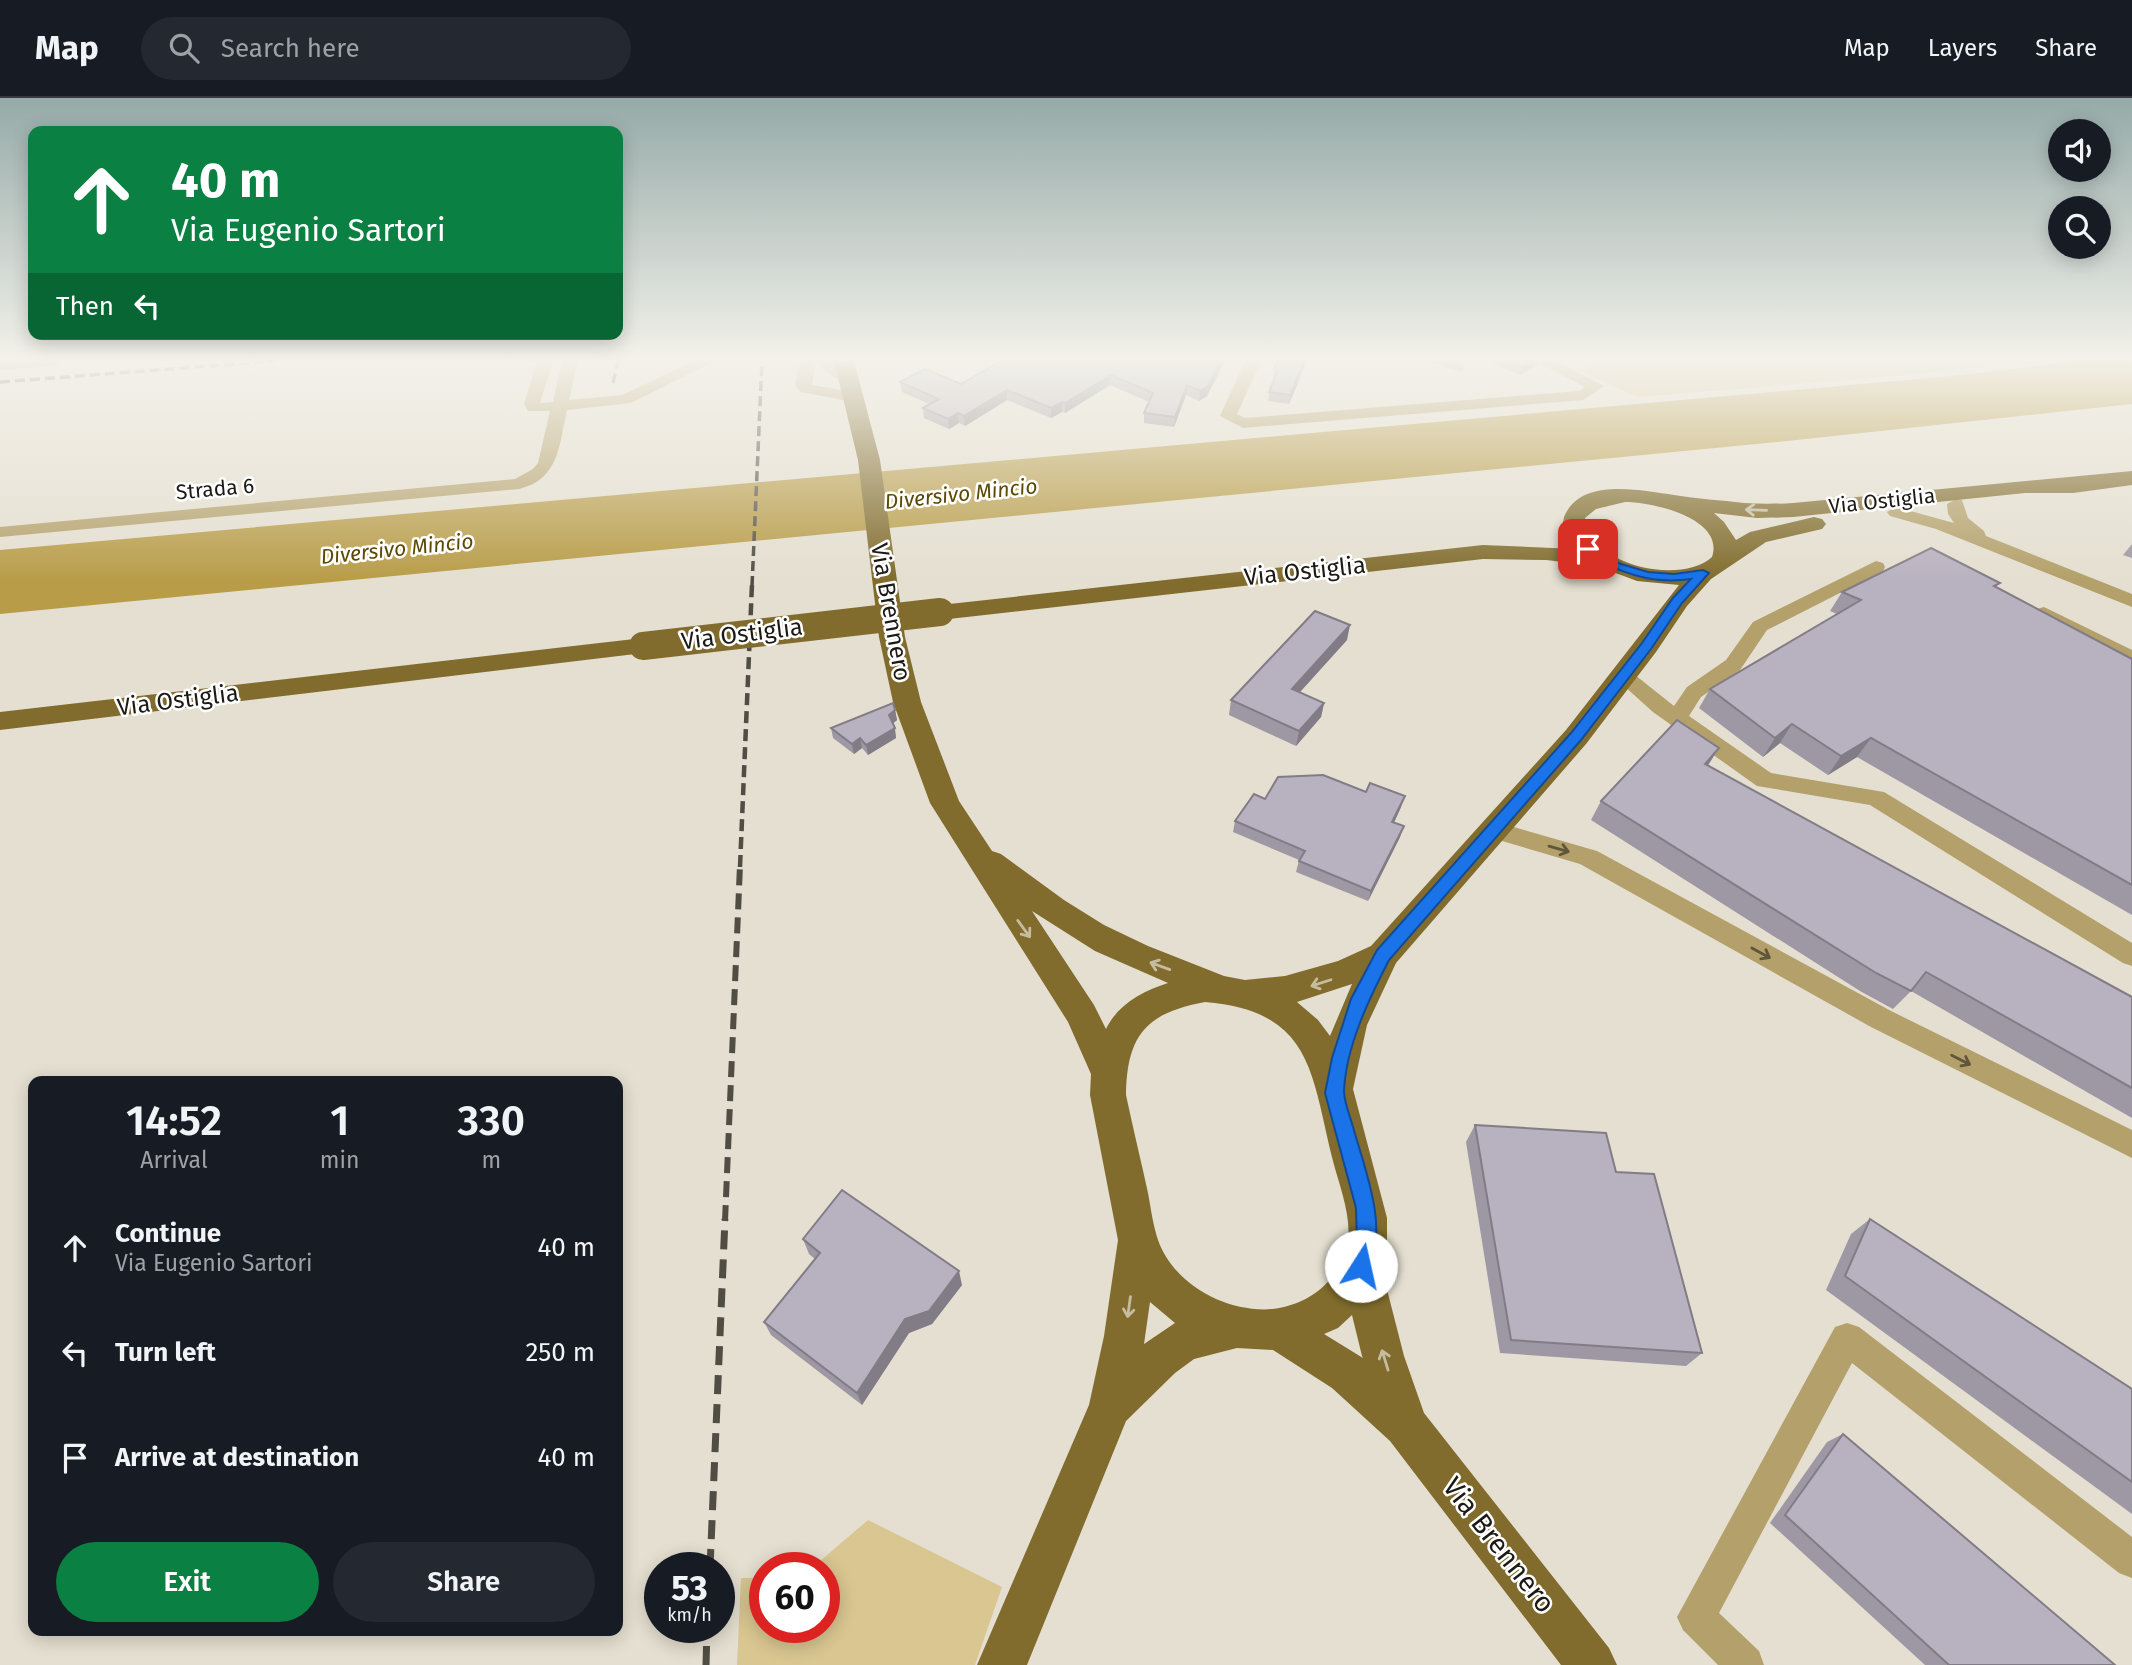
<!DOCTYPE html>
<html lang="en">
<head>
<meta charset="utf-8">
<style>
  :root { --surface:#171b24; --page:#242831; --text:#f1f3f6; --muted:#9ea1a6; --line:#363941; --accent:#0b8043 }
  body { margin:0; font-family:"Fira Sans",sans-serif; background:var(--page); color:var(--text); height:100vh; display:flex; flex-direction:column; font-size:26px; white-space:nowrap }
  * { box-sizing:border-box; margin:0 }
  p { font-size:23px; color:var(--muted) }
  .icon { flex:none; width:38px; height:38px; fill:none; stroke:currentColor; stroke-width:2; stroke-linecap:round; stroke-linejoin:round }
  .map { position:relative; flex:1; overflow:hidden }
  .panel { position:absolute; left:28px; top:978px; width:595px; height:560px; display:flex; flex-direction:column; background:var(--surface); border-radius:14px; box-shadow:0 4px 18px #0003 }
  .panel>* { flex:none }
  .hud { position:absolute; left:28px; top:28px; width:595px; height:214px; border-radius:14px; box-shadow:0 4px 18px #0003; background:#0b8043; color:#fff; overflow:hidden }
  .fabs { position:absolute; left:2048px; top:21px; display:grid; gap:14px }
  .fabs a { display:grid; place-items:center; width:63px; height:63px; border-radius:50%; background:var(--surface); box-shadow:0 4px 18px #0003; font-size:35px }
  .speed { position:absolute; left:644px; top:1454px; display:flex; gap:14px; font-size:35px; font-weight:700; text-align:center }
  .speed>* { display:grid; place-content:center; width:91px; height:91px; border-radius:50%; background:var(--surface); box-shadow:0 4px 18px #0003; line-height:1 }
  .speed small { font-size:18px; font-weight:400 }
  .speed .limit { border:10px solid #d22; background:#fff; color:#111 }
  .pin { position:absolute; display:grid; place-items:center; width:60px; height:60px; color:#fff; margin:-30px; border-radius:14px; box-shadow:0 4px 10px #0006 }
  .me { position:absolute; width:77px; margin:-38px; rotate:10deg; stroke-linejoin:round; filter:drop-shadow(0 0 5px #0008) }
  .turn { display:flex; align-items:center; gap:24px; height:147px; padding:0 28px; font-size:32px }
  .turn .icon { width:91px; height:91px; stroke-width:2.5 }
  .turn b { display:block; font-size:49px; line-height:60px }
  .then { display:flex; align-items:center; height:66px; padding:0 28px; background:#0003; gap:14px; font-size:26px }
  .eta { display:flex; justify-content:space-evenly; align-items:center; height:119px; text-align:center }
  .eta b { font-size:42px; font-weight:600; line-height:49px }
  .cta { display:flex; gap:14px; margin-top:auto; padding:14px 28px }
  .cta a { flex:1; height:80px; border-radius:42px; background:var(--accent); color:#fff; font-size:28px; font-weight:600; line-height:80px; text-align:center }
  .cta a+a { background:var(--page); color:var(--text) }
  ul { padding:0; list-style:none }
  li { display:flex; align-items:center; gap:21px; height:105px; padding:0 28px }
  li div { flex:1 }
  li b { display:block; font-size:26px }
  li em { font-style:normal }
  header { display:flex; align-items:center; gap:42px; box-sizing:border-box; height:98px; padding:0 35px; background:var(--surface); border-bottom:2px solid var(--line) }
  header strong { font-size:33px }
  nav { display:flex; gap:38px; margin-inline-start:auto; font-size:24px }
  .search { width:490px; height:63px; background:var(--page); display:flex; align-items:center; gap:18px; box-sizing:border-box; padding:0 24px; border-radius:38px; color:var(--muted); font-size:26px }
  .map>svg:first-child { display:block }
</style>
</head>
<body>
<header>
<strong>Map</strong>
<div class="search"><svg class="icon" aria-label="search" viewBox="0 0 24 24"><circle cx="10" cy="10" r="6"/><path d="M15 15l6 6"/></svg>Search here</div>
<nav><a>Map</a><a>Layers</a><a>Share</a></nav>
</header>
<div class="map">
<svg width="2132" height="1567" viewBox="0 0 2132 1567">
  <rect width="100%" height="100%" fill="#e4dfd0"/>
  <!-- green -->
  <g fill="#d9c691">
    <polygon points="1595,263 2027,263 1919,276 1638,299 1579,273"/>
    <polygon points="868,1422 1002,1489 975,1567 737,1567 741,1480 765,1480 765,1530 824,1530 824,1470 812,1470"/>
  </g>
  <!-- water -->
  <polygon fill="#b89c48" points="2079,263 2132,263 2132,306 1777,344 0,516 0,452 1951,278"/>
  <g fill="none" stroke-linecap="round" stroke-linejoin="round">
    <!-- minor -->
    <g fill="#b3a06a" fill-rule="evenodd">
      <polygon points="0,263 61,263 54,268 0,272"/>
      <path d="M537,263h16l-13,42 13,-1 9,-41h16l-9,39 53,-5 73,-34h20l-84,42 -64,7c-8,34 -7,69 -48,79l-519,48v-10l515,-48 18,-10 5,-6 12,-52h-22l-4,-7z"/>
      <polygon points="800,263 816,263 812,287 853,294 861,299 853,304 801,294 795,288"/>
      <path d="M818,263h16l2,5 19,10 -2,3c-15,3 -28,-5 -35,-18z"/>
      <polygon points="1245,263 1261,263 1237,316 1245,320 1579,293 1585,289 1535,263 1555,263 1604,288 1583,302 1243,330 1220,318"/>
      <polygon points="1956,401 1962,402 1968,420 1984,433 1986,438 2132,496 2132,509 1936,431 1890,418 1887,414 1896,409 1954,425 1948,416 1947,406"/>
      <polygon points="1876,463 1883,465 1885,469 1883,473 1767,532 1740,572 1701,599 1689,618 1771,675 1884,694 2132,845 2132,868 2123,865 1870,707 1757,688 1653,614 1613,578 1616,573 1630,573 1674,608 1687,589 1726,562 1753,524"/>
      <polygon points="2044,509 2132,552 2132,567 2037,519 2034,515 2037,511"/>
      <polygon points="1493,723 1597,753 1891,913 2132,1032 2132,1060 1871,929 1580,766 1485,738 1481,732 1485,726"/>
      <polygon points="1847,1225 1859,1229 2132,1439 2132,1480 2119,1475 1852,1265 1719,1515 1759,1553 1764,1567 1718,1567 1683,1532 1677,1519 1835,1229"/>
    </g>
    <!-- major -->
    <g fill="#816c2d" fill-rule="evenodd">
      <path d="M834,263h20l26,99 25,177 16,65 38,99 33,50 9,3 63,46 40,25 44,21 76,30 21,4 40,-4 53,-15 33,-15 195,-216 113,-145 -42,-4 -40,-15 -51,-6 -63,-1 -543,61 -9,-2 -4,-6 4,-6 552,-61 93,4c-10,-11 -18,-24 -9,-38 20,-33 76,-20 107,-16 23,4 47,5 70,8 16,1 33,1 49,0l339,-32v14l-59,8h-48l-232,24 -36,1 -43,-5 10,9 12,18 14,-8 64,-15 8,2 4,5 -4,5 -56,13 -55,37 -24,27 -31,46 -70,92 -190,219 -29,62 -14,64 34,129v25l-6,23 23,90 20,57 185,235 8,17h-56l-171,-224 -58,-53 -59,-38 -36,-2 -43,11 -19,14 -49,48 -99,244h-50l112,-260 15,-69 14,-96 -28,-145 1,-21 -23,-52 -138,-219 -37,-101 -14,-65 -21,-177zM1625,404c27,0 100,16 87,55 -32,29 -123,8 -127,-39l11,-9zM1032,813l63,40 73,32c-25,8 -50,21 -62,46l-12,-24zM1352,886l-22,52 -12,-16 -21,-18zM1205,904c109,9 106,73 128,159 8,31 24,67 10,98 -13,29 -39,46 -70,50 -46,4 -99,-24 -115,-69 -5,-15 -7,-31 -10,-47 -7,-32 -15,-65 -22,-98 1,-60 20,-82 79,-93zM1150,1204l25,21 -31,21zM1352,1217l10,41 1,2 -39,-24 14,-6z"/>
      <polygon points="643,540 652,542 656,548 652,554 0,632 0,614"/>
    </g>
    <!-- rail-far3 -->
    <g stroke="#504d45" stroke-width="3.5" stroke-dasharray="10 5" stroke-linecap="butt">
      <polyline points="0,284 274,263"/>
      <polyline points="613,285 618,263"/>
      <polyline points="752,488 762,263"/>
    </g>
    <!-- rail-far2 -->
    <polyline stroke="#504d45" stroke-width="4.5" stroke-dasharray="12 6" stroke-linecap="butt" points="740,769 752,486"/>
    <!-- rail-far1 -->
    <polyline stroke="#504d45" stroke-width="6" stroke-dasharray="16 8" stroke-linecap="butt" points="725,1123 740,767"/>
    <!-- rail -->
    <g stroke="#504d45" stroke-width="7" stroke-dasharray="19 10" stroke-linecap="butt">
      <polyline points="710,1470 725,1121"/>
      <polyline points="706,1567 707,1530"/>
    </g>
    <!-- major-bridge -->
    <polyline stroke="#816c2d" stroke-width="28" points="643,548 940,514"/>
  </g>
  <!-- wall -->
  <g fill="#9e98a4">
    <polygon points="1225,263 1207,298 1199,303 1186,297 1174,329 1144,325 1144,315 1149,304 1110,287 1065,315 1062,314 1051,320 1007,302 965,328 959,325 949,331 924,320 923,310 929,306 902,294 900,284 961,286"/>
    <polygon points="1277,263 1307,263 1289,306 1268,303 1269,294 1275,280 1273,280 1274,271"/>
    <polygon points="1426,263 1462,263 1464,266 1462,274"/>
    <polygon points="1486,263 1539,263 1537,267 1520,277"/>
    <polygon points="2132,446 2132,460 2123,457"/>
    <polygon points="1997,490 2132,561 2132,817 1857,659 1828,677 1780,645 1763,659 1699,610 1710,591 1837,516 1830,513 1842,494"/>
    <polygon points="1347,542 1300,594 1324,605 1321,619 1296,648 1229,617 1231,602"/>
    <polygon points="895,612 897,622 893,625 896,640 868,657 862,650 854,656 833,640 831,630"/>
    <polygon points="1708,668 2132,899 2132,1020 1911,893 1893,911 1860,893 1591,722 1601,703"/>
    <polygon points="1265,701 1401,709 1394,725 1400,739 1368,803 1296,774 1299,762 1233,734 1235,723"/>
    <polygon points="1475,1027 1616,1074 1702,1255 1686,1268 1500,1255 1466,1044"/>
    <polygon points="1870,1121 2132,1291 2132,1416 1826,1192 1851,1136"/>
    <polygon points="803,1141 962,1187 932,1226 909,1235 862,1307 771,1237 764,1224 815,1161 809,1156"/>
    <polygon points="1843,1336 2115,1567 1925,1567 1770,1425 1827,1344"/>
  </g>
  <!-- shaded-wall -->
  <g fill="#817c86">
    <polygon points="1221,263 1225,263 1207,298 1199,303 1200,293"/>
    <polygon points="1304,263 1307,263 1289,306 1290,297"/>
    <polygon points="1532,263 1539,263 1537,267 1520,277 1522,269"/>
    <polygon points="1111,277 1110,287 1065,315 1065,305"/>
    <polygon points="1187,287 1186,297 1174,329 1175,319"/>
    <polygon points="1007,292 1007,302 965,328 964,318"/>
    <polygon points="1062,304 1062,314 1051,320 1051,310"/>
    <polygon points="958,315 959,325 949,331 948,321"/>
    <polygon points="1350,527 1347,542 1290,605 1292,591"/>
    <polygon points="1324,605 1321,619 1296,648 1299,633"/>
    <polygon points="895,612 897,622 891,627 889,617"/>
    <polygon points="1792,626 1780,645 1763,659 1775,640"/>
    <polygon points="895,630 896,640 868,657 866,647"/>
    <polygon points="860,640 862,650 854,656 852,646"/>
    <polygon points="1871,640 1857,659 1828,677 1841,658"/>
    <polygon points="1719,650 1707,669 1705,666"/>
    <polygon points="1405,698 1401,709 1389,735 1392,724"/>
    <polygon points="1404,728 1400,739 1368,803 1371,793"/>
    <polygon points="959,1173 962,1187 932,1226 909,1235 862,1307 857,1295 905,1221"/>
  </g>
  <!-- building -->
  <g fill="#b8b1bf" stroke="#817c86" stroke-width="2">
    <polygon points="1001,263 1221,263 1208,288 1200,293 1187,287 1175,319 1144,315 1153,295 1111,277 1065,305 1062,304 1051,310 1007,292 964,318 958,315 948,321 923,310 939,301 900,284 925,271 961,286"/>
    <polygon points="1277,263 1304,263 1290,297 1269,294 1278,272 1274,271"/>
    <polygon points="1509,263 1532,263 1522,269"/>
    <polygon points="1931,450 2000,485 1994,488 2132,561 2132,787 1871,640 1841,658 1792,626 1775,640 1710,591 1861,502 1842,494"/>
    <polygon points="1315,513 1350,527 1292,591 1324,605 1299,633 1231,602"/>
    <polygon points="893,605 895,612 889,617 895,630 866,647 860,640 852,646 831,630"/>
    <polygon points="1677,622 1719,650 1705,666 2132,899 2132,990 1926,874 1911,893 1876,875 1601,703"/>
    <polygon points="1323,677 1366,694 1370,685 1405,698 1392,724 1404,728 1371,793 1299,763 1305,753 1235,723 1254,696 1265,701 1278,679"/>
    <polygon points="1475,1027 1606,1035 1616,1074 1654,1076 1702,1255 1511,1242"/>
    <polygon points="842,1092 959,1173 929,1213 905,1221 857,1295 764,1224 820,1155 803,1141"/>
    <polygon points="1870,1121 2132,1291 2132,1384 1845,1178"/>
    <polygon points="1843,1336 2115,1567 1949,1567 1785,1417"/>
  </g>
  <!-- one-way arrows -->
  <defs><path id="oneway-shaft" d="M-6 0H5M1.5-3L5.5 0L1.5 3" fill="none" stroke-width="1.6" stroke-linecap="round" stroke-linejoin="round" transform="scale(1.75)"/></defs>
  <g stroke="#c6bda0">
    <use href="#oneway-shaft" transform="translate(1756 412) rotate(-178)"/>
    <use href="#oneway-shaft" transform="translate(1024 831) rotate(54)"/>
    <use href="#oneway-shaft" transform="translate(1160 868) rotate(-160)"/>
    <use href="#oneway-shaft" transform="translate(1321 885) rotate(162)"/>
    <use href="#oneway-shaft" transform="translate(1129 1209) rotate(98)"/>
    <use href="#oneway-shaft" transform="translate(1385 1262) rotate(-107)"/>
  </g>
  <g stroke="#60563b">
    <use href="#oneway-shaft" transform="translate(1559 751) rotate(16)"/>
    <use href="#oneway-shaft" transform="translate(1761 855) rotate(29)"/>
    <use href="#oneway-shaft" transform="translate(1961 962) rotate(27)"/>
  </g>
  <!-- sky -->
  <linearGradient id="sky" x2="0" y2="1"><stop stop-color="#95aaa8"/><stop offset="0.54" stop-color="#f3f1ea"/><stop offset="1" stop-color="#f3f1ea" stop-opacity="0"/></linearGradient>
  <rect width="2132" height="483" fill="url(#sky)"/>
  <!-- route -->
  <path fill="#1a73e8" stroke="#114b97" stroke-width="2" d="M1588,447l33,19 27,8 26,2 29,-4 6,3 -27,30 -31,46 -70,91 -192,220c-20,39 -43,86 -45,131 0,11 6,25 9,36 13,46 35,98 16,146l-8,3 -7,-3 -3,-7 6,-20 -1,-38 -31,-115 7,-35 19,-59 26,-49 194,-217 71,-90 31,-45 18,-19c-40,6 -74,-7 -107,-27l-2,-3z"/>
  <g text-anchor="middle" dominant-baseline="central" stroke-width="5" stroke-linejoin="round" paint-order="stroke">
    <!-- far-street labels -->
    <g font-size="21" fill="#1c1a15" stroke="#fff">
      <text transform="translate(215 391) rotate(-5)">Strada 6</text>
      <text transform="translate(1882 403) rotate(-6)">Via Ostiglia</text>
    </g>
    <!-- far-water labels -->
    <g font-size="21" font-style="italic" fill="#5c4902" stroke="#fff">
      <text transform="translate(961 396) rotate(-6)">Diversivo Mincio</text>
      <text transform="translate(397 451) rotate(-6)">Diversivo Mincio</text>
    </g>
    <!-- street labels -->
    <g font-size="24" fill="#1c1a15" stroke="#fff">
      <text transform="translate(1305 473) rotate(-6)">Via Ostiglia</text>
      <text transform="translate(891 514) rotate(80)">Via Brennero</text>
      <text transform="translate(742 536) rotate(-7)">Via Ostiglia</text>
      <text transform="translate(178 602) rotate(-7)">Via Ostiglia</text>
    </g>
    <!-- near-street labels -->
    <g font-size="28" fill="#1c1a15" stroke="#fff">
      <text transform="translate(1499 1447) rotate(52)">Via Brennero</text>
    </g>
  </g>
</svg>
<div class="fabs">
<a><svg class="icon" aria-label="sound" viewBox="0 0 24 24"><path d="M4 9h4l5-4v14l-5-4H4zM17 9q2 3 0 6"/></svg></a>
<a><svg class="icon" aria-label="search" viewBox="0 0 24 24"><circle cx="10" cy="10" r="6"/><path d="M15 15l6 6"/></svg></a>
</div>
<div class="speed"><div>53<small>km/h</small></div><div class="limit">60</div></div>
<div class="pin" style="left:1588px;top:451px;background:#d93025"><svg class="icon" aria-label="arrive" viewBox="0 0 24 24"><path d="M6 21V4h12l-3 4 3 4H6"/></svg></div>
<svg class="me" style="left:1361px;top:1168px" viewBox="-20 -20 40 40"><circle r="19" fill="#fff"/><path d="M0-13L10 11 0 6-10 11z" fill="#1a73e8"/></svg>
<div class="hud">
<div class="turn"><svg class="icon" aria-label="ahead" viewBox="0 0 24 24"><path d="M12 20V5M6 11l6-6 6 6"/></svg><div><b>40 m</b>Via Eugenio Sartori</div></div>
<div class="then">Then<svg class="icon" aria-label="left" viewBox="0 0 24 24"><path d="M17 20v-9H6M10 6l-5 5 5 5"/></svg></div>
</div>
<section class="panel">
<div class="eta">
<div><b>14:52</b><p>Arrival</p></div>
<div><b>1</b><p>min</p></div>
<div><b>330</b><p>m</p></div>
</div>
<ul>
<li><svg class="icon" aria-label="ahead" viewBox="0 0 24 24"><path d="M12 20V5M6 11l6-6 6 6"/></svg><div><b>Continue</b><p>Via Eugenio Sartori</p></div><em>40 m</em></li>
<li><svg class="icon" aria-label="left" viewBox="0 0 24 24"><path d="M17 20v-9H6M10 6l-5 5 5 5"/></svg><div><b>Turn left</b></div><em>250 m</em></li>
<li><svg class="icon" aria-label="arrive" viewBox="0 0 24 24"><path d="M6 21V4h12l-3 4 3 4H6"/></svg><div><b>Arrive at destination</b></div><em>40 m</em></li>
</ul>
<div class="cta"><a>Exit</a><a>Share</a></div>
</section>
</div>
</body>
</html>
